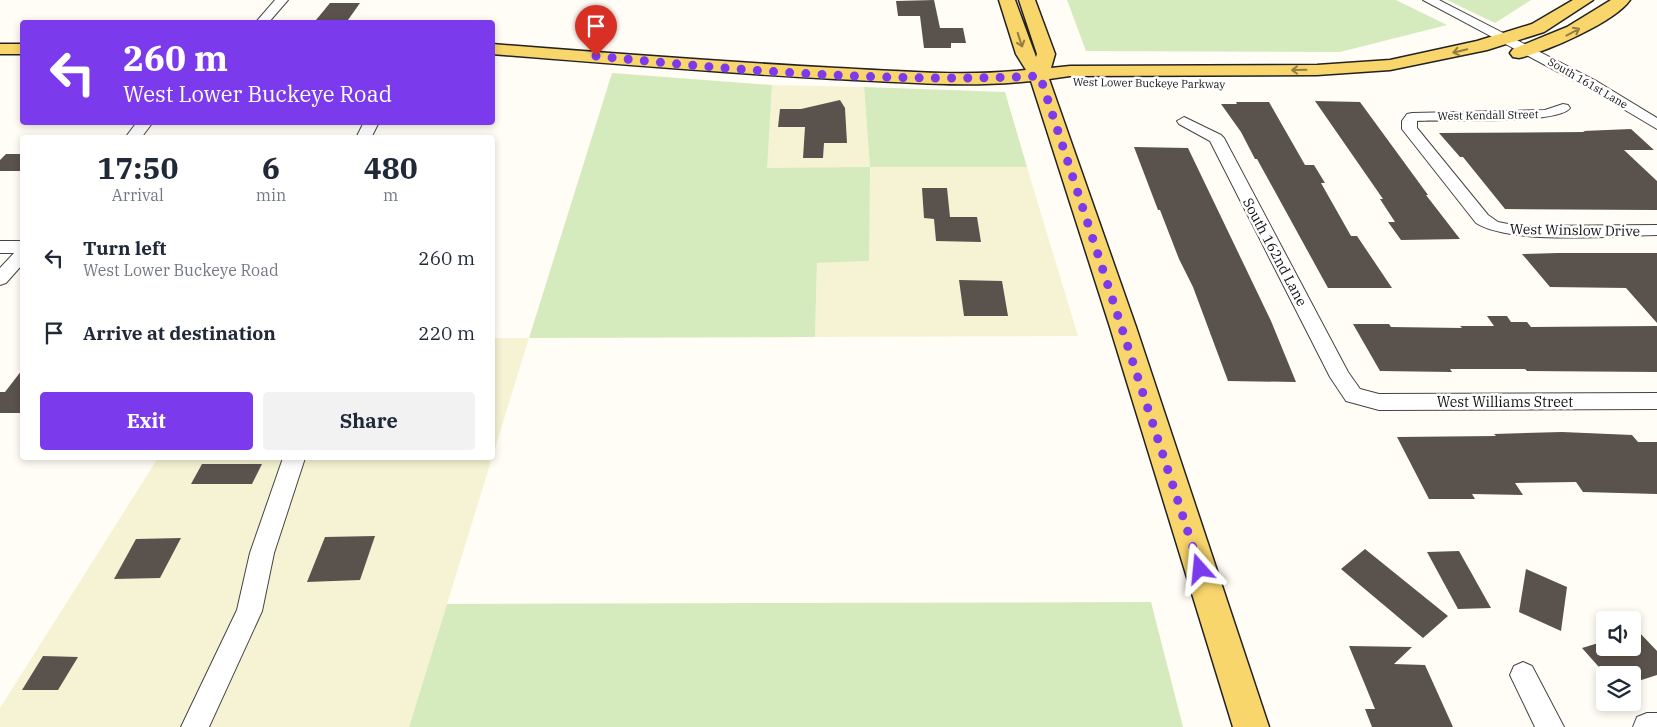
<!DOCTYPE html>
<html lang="en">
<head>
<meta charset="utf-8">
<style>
  :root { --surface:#fff; --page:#f2f2f3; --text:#1f2937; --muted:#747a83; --accent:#7c3aed }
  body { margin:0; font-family:"IBM Plex Serif",serif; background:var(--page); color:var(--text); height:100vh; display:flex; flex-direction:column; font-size:19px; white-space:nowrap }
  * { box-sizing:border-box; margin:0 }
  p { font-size:16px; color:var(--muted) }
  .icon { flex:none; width:28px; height:28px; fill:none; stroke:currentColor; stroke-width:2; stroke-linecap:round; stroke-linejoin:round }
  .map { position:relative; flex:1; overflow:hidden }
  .side { position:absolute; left:20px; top:135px; width:475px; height:325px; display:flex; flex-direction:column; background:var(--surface); border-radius:5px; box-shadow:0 2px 8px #0003 }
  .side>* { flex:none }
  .guide { position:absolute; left:20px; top:20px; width:475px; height:105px; border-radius:5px; box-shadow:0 2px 8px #0003; background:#7c3aed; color:#fff; overflow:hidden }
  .buttons { position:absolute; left:1596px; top:611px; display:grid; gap:10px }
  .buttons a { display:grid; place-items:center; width:45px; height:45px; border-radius:5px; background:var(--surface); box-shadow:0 2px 8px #0003; font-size:25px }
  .pin { position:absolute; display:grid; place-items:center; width:42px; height:42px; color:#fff; margin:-51px -21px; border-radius:50% 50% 50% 0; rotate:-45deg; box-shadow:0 0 5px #0007 }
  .pin .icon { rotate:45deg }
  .me { position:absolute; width:55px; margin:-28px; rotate:342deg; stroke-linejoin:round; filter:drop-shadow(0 0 4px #0008) }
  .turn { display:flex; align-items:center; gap:18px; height:105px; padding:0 20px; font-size:22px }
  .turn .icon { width:65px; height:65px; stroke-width:2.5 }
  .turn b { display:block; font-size:35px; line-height:42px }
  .eta { display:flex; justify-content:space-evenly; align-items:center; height:85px; text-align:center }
  .eta b { font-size:30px; font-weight:700; line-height:35px }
  .action { display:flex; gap:10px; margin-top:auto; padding:10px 20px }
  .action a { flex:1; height:58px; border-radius:5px; background:var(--accent); color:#fff; font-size:20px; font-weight:700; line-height:58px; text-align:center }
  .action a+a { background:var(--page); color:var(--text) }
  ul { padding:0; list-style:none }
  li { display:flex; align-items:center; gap:15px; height:75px; padding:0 20px }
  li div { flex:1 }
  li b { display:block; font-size:19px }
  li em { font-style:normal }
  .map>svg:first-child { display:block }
</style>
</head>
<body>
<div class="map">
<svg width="1657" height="727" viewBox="0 0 1657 727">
  <rect width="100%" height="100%" fill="#fffdf5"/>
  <!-- farmland -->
  <g fill="#f6f3d4">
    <polygon points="772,85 864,87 870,167 1027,167 1078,336 815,337 817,263 869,261 766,168"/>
    <polygon points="493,338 529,338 447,604 409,727 0,727 0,708 158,458 492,458"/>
  </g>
  <!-- green -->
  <g fill="#d5ebbd">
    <polygon points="1067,0 1396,0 1447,25 1340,52 1086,51"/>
    <polygon points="1447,0 1531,0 1495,23"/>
    <polygon points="612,73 772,85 767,168 870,167 864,87 1005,92 1027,167 870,167 869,261 817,263 815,337 529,338"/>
    <polygon points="1151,602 1183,727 409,727 447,604"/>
  </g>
  <!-- building -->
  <g fill="#5a524d">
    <polygon points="934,0 940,28 963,28 966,43 951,43 951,48 924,48 920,16 898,16 896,1"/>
    <polygon points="330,3 360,3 348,20 316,20"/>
    <polygon points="840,100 845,108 847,143 824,143 823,158 803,158 805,127 778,127 780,109 801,109"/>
    <polygon points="1315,101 1360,102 1428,195 1426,195 1460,239 1401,240 1388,222 1395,222 1380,199 1383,199"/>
    <polygon points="1236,102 1269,102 1305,165 1314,165 1325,183 1321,183 1351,236 1357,236 1392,288 1328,288 1257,159 1255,159 1241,132 1221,104 1237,104"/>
    <polygon points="1631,129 1654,150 1624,150 1657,181 1657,210 1505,209 1463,157 1460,157 1439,133 1585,132 1583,131"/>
    <polygon points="1134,147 1188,148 1271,321 1296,382 1228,381 1193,287 1179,259 1160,210 1158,210"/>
    <polygon points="6,154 22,154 22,171 0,171 0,160"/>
    <polygon points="922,188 947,188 950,217 977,217 981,242 936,241 934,219 924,218"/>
    <polygon points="1558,253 1657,253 1657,323 1626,288 1550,287 1522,254"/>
    <polygon points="959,280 1002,281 1008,316 964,316"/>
    <polygon points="1487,316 1507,316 1511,322 1527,322 1531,327 1657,326 1657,372 1527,371 1525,369 1450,369 1452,372 1380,371 1353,324 1389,324 1391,327 1462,328 1460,326 1494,326"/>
    <polygon points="22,370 22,413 0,413 0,392 5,392"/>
    <polygon points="1562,432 1632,435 1638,442 1657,442 1657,494 1583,492 1576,482 1515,483 1523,495 1472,494 1475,499 1429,499 1397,437 1496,436 1494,434"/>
    <polygon points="202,464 262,464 252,484 191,484"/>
    <polygon points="375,536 360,580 307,582 325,537"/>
    <polygon points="181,538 160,578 114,579 136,539"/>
    <polygon points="1365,549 1448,616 1423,638 1341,569"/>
    <polygon points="1459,551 1491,608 1458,609 1427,552"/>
    <polygon points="1526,569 1567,587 1561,631 1519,612"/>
    <polygon points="1638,631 1657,651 1657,675 1632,683 1632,675 1620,675 1617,672 1606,675 1582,648 1605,641 1605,648 1632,648 1632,633"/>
    <polygon points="1349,646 1412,647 1394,664 1425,665 1453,727 1372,727 1365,709 1375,709"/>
    <polygon points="43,656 78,657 58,690 22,690"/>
  </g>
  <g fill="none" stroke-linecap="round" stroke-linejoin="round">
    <!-- minor casing -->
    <g stroke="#444" stroke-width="2">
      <g id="minor">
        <polygon points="275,0 288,0 269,22 256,22"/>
        <polygon points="1423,0 1439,0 1598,82 1657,118 1657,129 1588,88"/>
        <path d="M1563,104l5,1 2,3c-12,17 -127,11 -153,13v7l71,87 10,7 20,4 139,-1v10c-45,1 -146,10 -181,-12l-74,-94v-8l5,-7 5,-1 133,-3z"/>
        <polygon points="1184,117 1221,135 1224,138 1348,372 1360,389 1379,394 1657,393 1657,409 1379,410 1346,401 1330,377 1210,141 1179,124 1177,121"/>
        <polygon points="137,122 153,122 141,138 125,138"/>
        <polygon points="364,122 379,122 371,138 356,138"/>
        <polygon points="0,241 22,241 22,265 6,283 0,285 0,268 14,253 0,253"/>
        <polygon points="283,458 305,458 274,553 262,611 209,727 181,727 237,610 250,553"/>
        <polygon points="1523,662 1532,666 1564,727 1535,727 1510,675 1514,666"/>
        <polygon points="1647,713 1657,713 1657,727 1633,727 1637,717"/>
      </g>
    </g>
    <!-- major casing -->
    <g stroke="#222" stroke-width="3">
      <g id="major">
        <path d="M999,0h16l21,57 1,-3 -18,-54h16l20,54 -4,14 19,-2 247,-1 73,-5 87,-19 55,-17 41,-24h20l-49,32 -57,18 -97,20 -73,5 -247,1 -21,3 87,248 133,400h-36l-123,-400 -79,-246c-64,7 -131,1 -196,-2 -114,-6 -228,-16 -343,-25v-10c115,9 230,18 345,24 62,3 127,9 189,2l-10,-16z"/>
        <path d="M1611,0h19c-15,22 -84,52 -111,58l-6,-1 -3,-4 3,-4 54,-22z"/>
        <rect x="0" y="44" width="22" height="10"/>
      </g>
    </g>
    <!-- minor -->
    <use href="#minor" fill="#fff" fill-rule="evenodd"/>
    <!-- major -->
    <use href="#major" fill="#f9d66b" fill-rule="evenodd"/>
  </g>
  <!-- one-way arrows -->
  <defs><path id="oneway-shaft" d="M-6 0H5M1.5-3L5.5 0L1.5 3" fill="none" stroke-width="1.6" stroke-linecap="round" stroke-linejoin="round" transform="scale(1.25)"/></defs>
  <g stroke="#917d42">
    <use href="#oneway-shaft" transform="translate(1573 32) rotate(-28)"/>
    <use href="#oneway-shaft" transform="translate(1020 40) rotate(72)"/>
    <use href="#oneway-shaft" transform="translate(1460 51) rotate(166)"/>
    <use href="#oneway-shaft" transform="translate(1299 70) rotate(179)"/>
  </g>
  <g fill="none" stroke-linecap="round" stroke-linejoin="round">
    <!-- route -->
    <path stroke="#7c3aed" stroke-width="9" stroke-dasharray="0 16.2" d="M596,56c147,15 296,27 444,20l160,493"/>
  </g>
  <g text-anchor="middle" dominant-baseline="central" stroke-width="5" stroke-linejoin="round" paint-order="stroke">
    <!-- far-street labels -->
    <g font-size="11" fill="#111" stroke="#fff">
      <text transform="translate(1149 83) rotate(1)">West Lower Buckeye Parkway</text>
      <text transform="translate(1588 83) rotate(30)">South 161st Lane</text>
      <text transform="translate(1488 115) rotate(-1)">West Kendall Street</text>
    </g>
    <!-- street labels -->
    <g font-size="14" fill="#111" stroke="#fff">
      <text transform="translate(1575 230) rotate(1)">West Winslow Drive</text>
      <text transform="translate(1275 252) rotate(62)">South 162nd Lane</text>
      <text x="1505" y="402">West Williams Street</text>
    </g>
  </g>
</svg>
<div class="buttons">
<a><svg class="icon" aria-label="sound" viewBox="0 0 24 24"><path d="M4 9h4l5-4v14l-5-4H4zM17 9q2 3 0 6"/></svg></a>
<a><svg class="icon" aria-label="layers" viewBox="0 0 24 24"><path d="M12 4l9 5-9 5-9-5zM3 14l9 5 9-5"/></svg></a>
</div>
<div class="pin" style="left:596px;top:56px;background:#d93025"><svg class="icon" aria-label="arrive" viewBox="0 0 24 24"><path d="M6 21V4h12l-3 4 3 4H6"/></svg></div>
<svg class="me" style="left:1200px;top:569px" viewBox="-20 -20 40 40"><path d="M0-17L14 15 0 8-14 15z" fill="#7c3aed" stroke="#fff" stroke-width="4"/></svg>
<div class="guide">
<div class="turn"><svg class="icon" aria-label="left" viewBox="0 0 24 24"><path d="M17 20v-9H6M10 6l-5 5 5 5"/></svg><div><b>260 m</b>West Lower Buckeye Road</div></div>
</div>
<section class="side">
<div class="eta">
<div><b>17:50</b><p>Arrival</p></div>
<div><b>6</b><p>min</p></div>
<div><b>480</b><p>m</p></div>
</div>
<ul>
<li><svg class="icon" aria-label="left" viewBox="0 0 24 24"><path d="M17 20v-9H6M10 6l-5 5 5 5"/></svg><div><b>Turn left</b><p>West Lower Buckeye Road</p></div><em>260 m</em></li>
<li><svg class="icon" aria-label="arrive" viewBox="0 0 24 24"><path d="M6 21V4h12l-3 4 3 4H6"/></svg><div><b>Arrive at destination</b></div><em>220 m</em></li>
</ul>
<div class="action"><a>Exit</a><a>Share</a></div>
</section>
</div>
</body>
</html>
